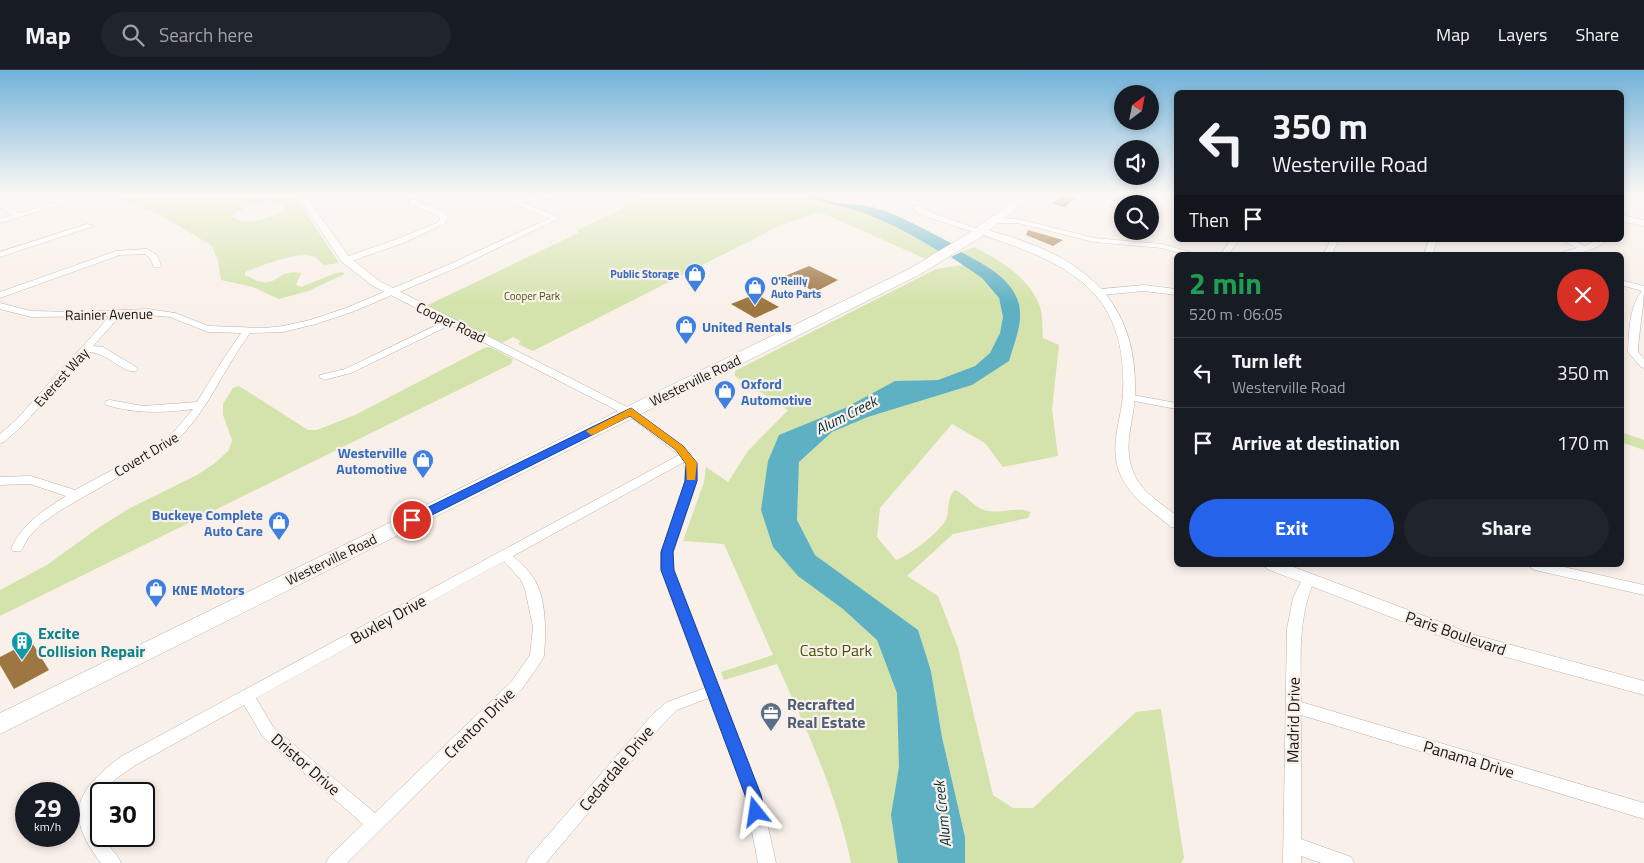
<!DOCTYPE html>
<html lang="en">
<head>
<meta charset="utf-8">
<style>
  :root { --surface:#171b24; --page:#20242c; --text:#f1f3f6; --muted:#9ea1a6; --line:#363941; --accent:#2563eb }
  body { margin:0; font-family:"Titillium Web",sans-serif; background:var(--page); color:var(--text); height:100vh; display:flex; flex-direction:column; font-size:19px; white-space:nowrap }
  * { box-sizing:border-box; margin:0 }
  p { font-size:16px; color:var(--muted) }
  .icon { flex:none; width:28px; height:28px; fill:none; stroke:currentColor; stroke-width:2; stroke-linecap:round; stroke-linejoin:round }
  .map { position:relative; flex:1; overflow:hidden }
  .side { position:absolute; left:1174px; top:182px; width:450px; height:315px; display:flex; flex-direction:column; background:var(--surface); border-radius:8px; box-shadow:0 2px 8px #0003 }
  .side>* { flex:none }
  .top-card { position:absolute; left:1174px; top:20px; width:450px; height:152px; border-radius:8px; box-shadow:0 2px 8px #0003; background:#171b24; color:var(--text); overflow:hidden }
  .needle { width:32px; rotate:32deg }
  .buttons { position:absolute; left:1114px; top:15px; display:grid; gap:10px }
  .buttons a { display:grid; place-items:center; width:45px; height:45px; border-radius:50%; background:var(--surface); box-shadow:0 2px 8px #0003; font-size:25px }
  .speed { position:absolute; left:15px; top:712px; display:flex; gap:10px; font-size:25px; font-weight:700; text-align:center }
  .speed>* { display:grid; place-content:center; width:65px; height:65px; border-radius:50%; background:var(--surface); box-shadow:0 2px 8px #0003; line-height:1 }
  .speed small { font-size:12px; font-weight:400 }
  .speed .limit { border:2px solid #111; border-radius:8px; background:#fff; color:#111 }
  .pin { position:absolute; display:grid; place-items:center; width:42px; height:42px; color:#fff; margin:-21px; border:2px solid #fff; border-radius:50%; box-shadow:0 1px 5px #0007 }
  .me { position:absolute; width:55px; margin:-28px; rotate:345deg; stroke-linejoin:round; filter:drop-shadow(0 0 4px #0008) }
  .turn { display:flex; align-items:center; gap:18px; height:105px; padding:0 15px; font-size:22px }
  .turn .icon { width:65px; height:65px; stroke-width:2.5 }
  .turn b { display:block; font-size:35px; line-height:42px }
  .then { display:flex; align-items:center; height:48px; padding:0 15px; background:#0003; gap:10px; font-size:19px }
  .round { display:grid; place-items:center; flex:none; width:52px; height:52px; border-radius:26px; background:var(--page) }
  .summary { display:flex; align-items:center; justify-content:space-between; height:85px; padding:0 15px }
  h1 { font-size:30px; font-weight:700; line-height:38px; color:#1e9e55 }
  .action { display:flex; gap:10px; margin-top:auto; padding:10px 15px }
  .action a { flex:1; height:58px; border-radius:30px; background:var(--accent); color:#fff; font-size:20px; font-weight:700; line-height:58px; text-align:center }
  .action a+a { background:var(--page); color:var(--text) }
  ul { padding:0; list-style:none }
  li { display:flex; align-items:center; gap:15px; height:70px; padding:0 15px; border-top:1px solid var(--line) }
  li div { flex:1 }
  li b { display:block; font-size:19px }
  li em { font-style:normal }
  header { display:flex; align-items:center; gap:30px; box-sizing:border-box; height:70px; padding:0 25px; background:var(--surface); border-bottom:1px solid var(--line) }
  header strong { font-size:24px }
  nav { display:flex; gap:28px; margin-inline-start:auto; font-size:18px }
  .search { width:350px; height:45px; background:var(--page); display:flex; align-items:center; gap:12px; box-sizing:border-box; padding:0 18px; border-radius:28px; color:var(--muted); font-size:19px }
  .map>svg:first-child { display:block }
</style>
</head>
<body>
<header>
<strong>Map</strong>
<div class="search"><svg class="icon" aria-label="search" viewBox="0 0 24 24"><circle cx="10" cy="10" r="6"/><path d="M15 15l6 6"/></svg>Search here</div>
<nav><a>Map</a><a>Layers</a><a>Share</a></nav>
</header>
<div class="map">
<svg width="1644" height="793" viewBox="0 0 1644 793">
  <rect width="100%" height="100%" fill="#f9f0e9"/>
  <!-- green -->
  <g fill="#d3e3ab" fill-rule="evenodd">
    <path d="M137,124h96v2l68,-2 1,13 37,56 -15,2c-3,-2 -6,-6 -9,-8 -16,-7 -54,9 -70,15v3c5,2 12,7 18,7 16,2 16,-13 38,-9l-5,12 5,2 35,-14 6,-1 3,2 -37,17 -29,8 -26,-12 -32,-7 -3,-19 -6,-15 -53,-32 -39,-14zM267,131l15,4 3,4c-13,9 -40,18 -54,7l19,-11z"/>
    <path d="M652,124h154c17,8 34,10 51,16 29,11 57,26 83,42l-14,7 -106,-47 -39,13 -248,126 -15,-7 3,-3 -8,-4 -11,6 -76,-37 152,-73v-3z"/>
    <path d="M974,177c26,13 56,31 66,60 3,9 2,22 3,31l16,7 -7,64 6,47 -55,11 -18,-24 -33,-19 -72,84 -3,29 19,23c14,-5 39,-25 48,-37 7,-10 1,-23 11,-33 12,5 17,16 29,20 17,5 31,-4 47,2l-3,6 -75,16 -46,42 31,20 20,52 35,147 20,13h20l103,-96 25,-3 23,149 -3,5h-216v-26l-23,-100 -11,-66 -13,-40 -103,-76 -18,-35 2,-58 33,-30 36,-15 104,-32 45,-53 -28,-64 -28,-16z"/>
    <path d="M963,195l19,13 17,20 4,19 -3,16 -9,20 -16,13 -37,14 -32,1 -61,27 -71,78 43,81 74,46 40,250h-80c-14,-70 -45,-134 -74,-199l-53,16 -3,-8 52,-17 -49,-111 -41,-3 21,-59 2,-15 22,15 20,-31 40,-41 -53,-34v-5l201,-102z"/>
    <polygon points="490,277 513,289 511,294 0,546 0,520 47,495 98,458 130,438 197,405 215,393 229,380 232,370 223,345 223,334 233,318 239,316 308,360 317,360 355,345 484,278"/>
    <polygon points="1621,362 1644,370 1644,380 1621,372"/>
  </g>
  <!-- water -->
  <g fill="#5eb0c3">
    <path d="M805,124c18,0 14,5 28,8 13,3 26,1 39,5 29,8 55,24 81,37l-13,8c-26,-16 -55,-32 -84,-42 -17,-6 -36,-6 -51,-16z"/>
    <path d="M961,182c24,13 58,29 59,61 1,15 -7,33 -11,48l-37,24 -104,32 -36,15 -33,30 -2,58 18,35 103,75 13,41 11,66 23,100v26h-67l-7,-48 8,-48 -2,-74 -20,-53 -34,-31 -45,-33 -25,-29 -12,-37 7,-49 11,-26 66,-27 50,-27 43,-1 37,-14 15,-13 10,-20 3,-16 -4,-19 -17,-20 -31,-21z"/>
  </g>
  <!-- building -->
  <g fill="#9d7642">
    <polygon points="1062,125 1075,128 1065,137 1052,134"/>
    <polygon points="1028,160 1063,170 1053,176 1026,165"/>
    <polygon points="809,196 838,210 815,222 785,206"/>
    <polygon points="756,224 779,237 755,248 731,234"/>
    <polygon points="31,571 49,600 14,619 0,595 0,587"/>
  </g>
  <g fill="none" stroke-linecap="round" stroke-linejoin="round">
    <!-- minor casing -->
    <g stroke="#bab2ab" stroke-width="1">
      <g id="minor">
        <polygon points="83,124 94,124 0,153 0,149 12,145 0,137 0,132 19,143"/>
        <path d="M489,124c10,-1 19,6 27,5 15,-1 37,-9 51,-4l-4,2 -41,5 38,16 -104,50 -104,44 -36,12 -33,8 -33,1c-29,39 -45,87 -85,117l-104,60 -20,14 -13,14 -7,13h-8l-2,-3c12,-25 33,-38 55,-52l-36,-12 -30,1v-8l31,-1 44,14 82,-44 14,-11 22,-26c-30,4 -57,5 -87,-4l-1,-2 1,-2 4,-1 33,6 54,-4 25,-41 19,-28 -33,-1 -38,-15 -22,-2 -28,1 -27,30 10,1 33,20 2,2 -2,2c-13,3 -29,-19 -48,-19l-65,73 -19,17 -4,1v-9l15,-13 95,-105 -79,1 -31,-8v-6l31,8 47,1 70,-3 27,4 34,13 56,2 18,-2 27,-6 36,-12 104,-44 100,-46z"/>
        <polygon points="409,130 415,130 444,142 448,148 446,153 403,173 349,192 343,192 343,188 397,169 439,152 440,148 438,146 409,134"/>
        <polygon points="913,136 919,136 936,144 987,162 980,164 930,148 913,140"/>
        <polygon points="995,149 1018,149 1094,168 1162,174 1200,185 1187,185 1162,178 1094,172 1018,153 998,153 994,151"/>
        <polygon points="87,154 94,156 0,187 0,182"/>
        <polygon points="1231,170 1239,170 1228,185 1220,185"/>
        <polygon points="1331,170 1339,170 1331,185 1323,185"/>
        <polygon points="1429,170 1437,170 1432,185 1424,185"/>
        <path d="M1562,170h10l13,6 12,-6h10c-15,13 -36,15 -55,15l25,-7z"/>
        <polygon points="147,179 157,185 161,195 160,197 154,197 150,188 145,184 120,185 0,228 0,222 116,181"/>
        <path d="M1621,210l23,6c0,22 -5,43 -6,66l6,7v9l-3,-1 -13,-15c1,-20 1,-45 14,-61l-21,-6z"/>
        <polygon points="1144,215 1176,219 1176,225 1144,221 1102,225 1098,222 1102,219"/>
        <polygon points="449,249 452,250 452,254 351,303 324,310 319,307 320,305 345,299"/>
        <polygon points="1128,324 1176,333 1176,339 1124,329 1123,327"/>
        <path d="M631,339l52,37 14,17v18l-24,72v17l88,225 15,68h-18l-13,-68 -36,-97 -32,12 -14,14 -117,139h-20l3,-6 124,-143 14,-12 38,-14 -44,-118v-17l24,-72 -1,-19 -171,94c6,6 12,11 17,17 17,21 16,57 14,83l-2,4 -20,29 -175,174h-21l3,-6 34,-33 -100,-87 -19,-32 -110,61 -17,12 -16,16 -6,14v12l6,16 17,21 3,6h-20c-38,-49 -25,-73 21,-107l557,-301 -52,-41 -1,-2zM504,491l17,19 4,9 8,38 -3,28 -18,26 -137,132 -102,-86 -17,-29z"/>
        <polygon points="1529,495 1555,495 1644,515 1644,525 1535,500 1531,498"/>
        <path d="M1309,504l5,2 1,3c-18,40 -14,80 -14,123l343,101v16l-343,-104v124l50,18 3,6h-33l-20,-7v7h-18l4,-234 6,-31 11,-22z"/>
      </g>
    </g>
    <!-- tertiary casing -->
    <g stroke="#bab2ab" stroke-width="1">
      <g id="tertiary">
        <polygon points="302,124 310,124 312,135 350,188 381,212 637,342 636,345 626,345 373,216 342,192 304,135"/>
        <path d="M983,159c90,23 155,62 152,165 -1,29 -14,53 0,82 8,17 27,28 41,39v13l-5,-1c-18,-15 -40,-29 -50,-51 -13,-29 0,-53 2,-82 5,-105 -56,-131 -143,-160l-2,-2z"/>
        <polygon points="1264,495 1288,495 1475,565 1644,611 1644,625 1466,576 1267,499"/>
      </g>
    </g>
    <!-- secondary casing -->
    <g stroke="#bab2ab" stroke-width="1">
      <polygon id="secondary" points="1621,145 1644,150 1644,156 1621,151"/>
    </g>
    <!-- primary casing -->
    <g stroke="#bab2ab" stroke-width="1">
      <polygon id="primary" points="1023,124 1035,124 978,169 919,205 0,664 0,643 909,199 969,163"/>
    </g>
    <!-- minor -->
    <use href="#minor" fill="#fff" fill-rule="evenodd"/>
    <!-- tertiary -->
    <use href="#tertiary" fill="#fff" fill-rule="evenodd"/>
    <!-- secondary -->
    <use href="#secondary" fill="#fff" fill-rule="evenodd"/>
    <!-- primary -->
    <use href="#primary" fill="#fff" fill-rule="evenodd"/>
  </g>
  <!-- sky -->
  <linearGradient id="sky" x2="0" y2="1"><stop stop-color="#71b2d9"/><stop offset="0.53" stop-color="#fcf8f5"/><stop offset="1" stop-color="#fcf8f5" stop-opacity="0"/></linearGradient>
  <rect width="1644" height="235" fill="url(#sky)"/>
  <!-- route -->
  <polygon fill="#2563eb" stroke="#184099" points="631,338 683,376 697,393 697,411 673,482 674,500 761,725 765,742 762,747 756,750 751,747 745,725 661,500 661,482 685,411 686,394 676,380 630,346 416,453 412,454 406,450 408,447"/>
  <!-- slow -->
  <polygon fill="#f59e0b" points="631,338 683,376 697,393 695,410 687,410 686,394 676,380 630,346 595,364 591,365 586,361"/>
  <!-- icons -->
  <defs>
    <g id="shop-pin" transform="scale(1.125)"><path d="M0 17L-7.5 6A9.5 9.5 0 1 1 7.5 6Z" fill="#3f7fe0" stroke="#f9f0e9"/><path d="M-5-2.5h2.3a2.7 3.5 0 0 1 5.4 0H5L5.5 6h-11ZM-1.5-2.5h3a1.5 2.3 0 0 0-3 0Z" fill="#fff"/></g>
    <g id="building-pin" transform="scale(1.125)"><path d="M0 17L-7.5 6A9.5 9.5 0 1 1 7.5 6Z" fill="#0f9aa8" stroke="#f9f0e9"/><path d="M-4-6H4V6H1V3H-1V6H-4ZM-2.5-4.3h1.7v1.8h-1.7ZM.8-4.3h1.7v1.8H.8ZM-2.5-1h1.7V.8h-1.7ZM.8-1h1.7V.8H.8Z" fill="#fff"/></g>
    <g id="office-pin" transform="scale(1.125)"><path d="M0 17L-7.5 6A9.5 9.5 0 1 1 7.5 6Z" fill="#5c6f8a" stroke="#f9f0e9"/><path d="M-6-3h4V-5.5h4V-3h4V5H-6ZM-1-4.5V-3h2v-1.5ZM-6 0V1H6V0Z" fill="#fff"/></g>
  </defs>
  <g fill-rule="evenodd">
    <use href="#shop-pin" x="695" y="204"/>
    <use href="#shop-pin" x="755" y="217"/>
    <use href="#shop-pin" x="686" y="256"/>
    <use href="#shop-pin" x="725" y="321"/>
    <use href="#shop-pin" x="423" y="390"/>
    <use href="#shop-pin" x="279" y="452"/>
    <use href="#shop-pin" x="156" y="519"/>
    <use href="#building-pin" x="22" y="572"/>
    <use href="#office-pin" x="771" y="643"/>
  </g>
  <g text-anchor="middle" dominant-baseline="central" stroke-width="4.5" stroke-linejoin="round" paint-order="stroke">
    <!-- far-shop labels -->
    <g font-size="11" font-weight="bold" fill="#366cbe" stroke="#f9f0e9" text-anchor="end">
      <text x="679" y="204">Public Storage</text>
      <text x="771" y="211" text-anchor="start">O'Reilly<tspan x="771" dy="13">Auto Parts</tspan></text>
    </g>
    <!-- far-park labels -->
    <g font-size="11" fill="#46540f" stroke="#f9f0e9">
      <text x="532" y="226">Cooper Park</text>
    </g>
    <!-- street labels -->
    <g font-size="14" fill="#171512" stroke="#f9f0e9">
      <text transform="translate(109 244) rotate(-1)">Rainier Avenue</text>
      <text transform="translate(451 252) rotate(26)">Cooper Road</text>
      <text transform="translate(61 307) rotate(-48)">Everest Way</text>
      <text transform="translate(695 310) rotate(-26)">Westerville Road</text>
      <text transform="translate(146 384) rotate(-31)">Covert Drive</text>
      <text transform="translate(331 489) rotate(-26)">Westerville Road</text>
    </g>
    <!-- shop labels -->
    <g font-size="14" font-weight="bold" fill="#366cbe" stroke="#f9f0e9" text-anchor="start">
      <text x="702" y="256">United Rentals</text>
      <text x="741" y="313">Oxford<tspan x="741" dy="16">Automotive</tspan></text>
      <text x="407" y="382" text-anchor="end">Westerville<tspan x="407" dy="16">Automotive</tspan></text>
      <text x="263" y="444" text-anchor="end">Buckeye Complete<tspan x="263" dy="16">Auto Care</tspan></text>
      <text x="172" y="519">KNE Motors</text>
    </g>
    <!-- water labels -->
    <g font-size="15" font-style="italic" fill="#063039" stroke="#f9f0e9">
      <text transform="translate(846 345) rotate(-27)">Alum Creek</text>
      <text transform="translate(942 744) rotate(-96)">Alum Creek</text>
    </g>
    <!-- near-street labels -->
    <g font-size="16" fill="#171512" stroke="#f9f0e9">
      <text transform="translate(388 549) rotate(-29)">Buxley Drive</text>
      <text transform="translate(1456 563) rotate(19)">Paris Boulevard</text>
      <text transform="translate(1293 650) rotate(-89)">Madrid Drive</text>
      <text transform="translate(479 653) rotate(-45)">Crenton Drive</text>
      <text transform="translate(1469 689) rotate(17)">Panama Drive</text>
      <text transform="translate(306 694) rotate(41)">Dristor Drive</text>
      <text transform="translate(616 698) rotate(-50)">Cedardale Drive</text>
    </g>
    <!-- near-culture labels -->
    <g font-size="16" font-weight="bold" fill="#0d838f" stroke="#f9f0e9" text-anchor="start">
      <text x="38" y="563">Excite<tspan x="38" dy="18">Collision Repair</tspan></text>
    </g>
    <!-- near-park labels -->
    <g font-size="16" fill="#46540f" stroke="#f9f0e9">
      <text x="836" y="580">Casto Park</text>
    </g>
    <!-- near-service labels -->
    <g font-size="16" font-weight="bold" fill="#4e5e75" stroke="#f9f0e9" text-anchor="start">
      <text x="787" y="634">Recrafted<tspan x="787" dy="18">Real Estate</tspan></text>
    </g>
  </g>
</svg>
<div class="buttons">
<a><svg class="needle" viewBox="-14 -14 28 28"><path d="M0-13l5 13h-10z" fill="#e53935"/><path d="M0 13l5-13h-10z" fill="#9ea1a6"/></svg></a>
<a><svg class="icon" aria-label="sound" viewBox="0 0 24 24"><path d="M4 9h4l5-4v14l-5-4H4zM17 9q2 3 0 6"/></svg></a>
<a><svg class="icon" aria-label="search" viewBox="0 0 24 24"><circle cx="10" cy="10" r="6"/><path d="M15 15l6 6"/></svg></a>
</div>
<div class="speed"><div>29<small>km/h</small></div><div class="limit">30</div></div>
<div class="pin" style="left:412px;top:450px;background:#d93025"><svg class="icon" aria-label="arrive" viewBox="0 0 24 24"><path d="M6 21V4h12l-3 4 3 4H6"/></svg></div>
<svg class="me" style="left:756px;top:742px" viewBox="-20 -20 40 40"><path d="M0-17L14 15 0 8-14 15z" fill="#2563eb" stroke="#fff" stroke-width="4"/></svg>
<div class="top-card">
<div class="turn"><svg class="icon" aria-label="left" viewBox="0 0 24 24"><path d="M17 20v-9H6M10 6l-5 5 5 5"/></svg><div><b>350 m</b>Westerville Road</div></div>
<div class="then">Then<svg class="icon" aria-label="arrive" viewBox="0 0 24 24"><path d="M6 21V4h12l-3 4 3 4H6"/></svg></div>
</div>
<section class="side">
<div class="summary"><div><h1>2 min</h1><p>520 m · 06:05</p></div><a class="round" style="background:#d93025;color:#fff"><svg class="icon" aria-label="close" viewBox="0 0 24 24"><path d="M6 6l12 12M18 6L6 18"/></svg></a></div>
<ul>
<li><svg class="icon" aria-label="left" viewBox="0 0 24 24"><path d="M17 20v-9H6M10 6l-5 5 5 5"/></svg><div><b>Turn left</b><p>Westerville Road</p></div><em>350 m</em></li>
<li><svg class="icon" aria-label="arrive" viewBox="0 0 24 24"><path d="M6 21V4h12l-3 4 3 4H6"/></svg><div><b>Arrive at destination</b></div><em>170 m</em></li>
</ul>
<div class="action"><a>Exit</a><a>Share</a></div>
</section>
</div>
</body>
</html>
